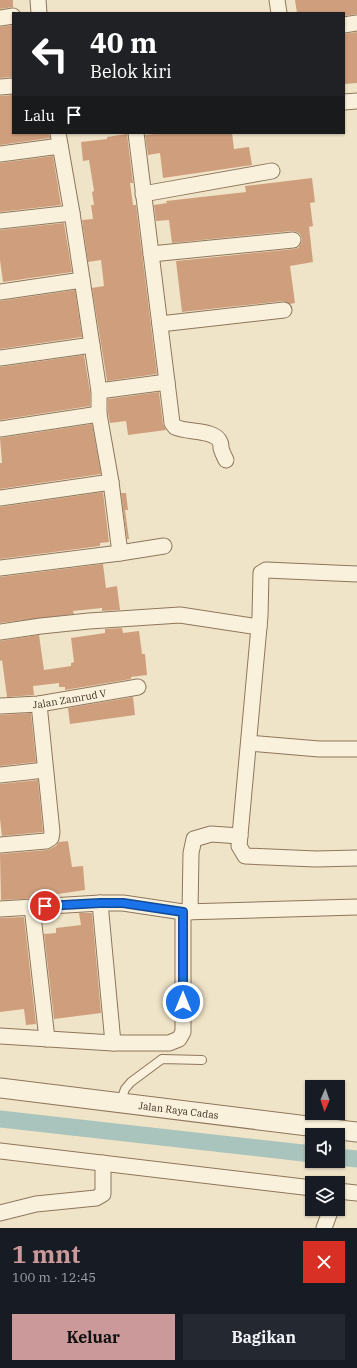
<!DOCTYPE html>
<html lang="id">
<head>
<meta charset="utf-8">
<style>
  :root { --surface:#171b24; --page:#242831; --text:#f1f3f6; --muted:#9ea1a6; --accent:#cc999b }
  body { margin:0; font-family:"IBM Plex Serif",serif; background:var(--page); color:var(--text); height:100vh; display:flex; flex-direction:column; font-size:15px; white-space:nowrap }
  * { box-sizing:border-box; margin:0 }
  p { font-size:13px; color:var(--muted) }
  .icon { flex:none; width:22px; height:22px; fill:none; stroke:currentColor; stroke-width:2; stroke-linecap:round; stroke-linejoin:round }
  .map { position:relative; height:1228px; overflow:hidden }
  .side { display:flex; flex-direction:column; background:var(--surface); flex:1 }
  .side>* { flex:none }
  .hud { position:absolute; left:12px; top:12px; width:333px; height:122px; border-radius:0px; box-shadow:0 1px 3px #0004; background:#202124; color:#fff; overflow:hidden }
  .needle { width:26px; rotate:182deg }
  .buttons { position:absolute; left:305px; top:1080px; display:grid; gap:8px }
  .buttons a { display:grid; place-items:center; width:40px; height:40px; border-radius:0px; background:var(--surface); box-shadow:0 1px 3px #0004; font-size:20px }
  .pin { position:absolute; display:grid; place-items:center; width:34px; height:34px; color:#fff; margin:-17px; border:2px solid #fff; border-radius:50%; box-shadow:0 1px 4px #0007 }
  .me { position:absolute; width:44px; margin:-22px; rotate:0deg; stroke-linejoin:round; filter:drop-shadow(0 0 3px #0008) }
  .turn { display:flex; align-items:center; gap:14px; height:84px; padding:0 12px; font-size:18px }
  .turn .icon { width:52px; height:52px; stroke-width:2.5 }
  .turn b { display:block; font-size:28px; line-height:34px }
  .then { display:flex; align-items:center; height:38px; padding:0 12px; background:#0003; gap:8px; font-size:15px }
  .round { display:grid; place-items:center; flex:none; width:42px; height:42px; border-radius:0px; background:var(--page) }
  .head { display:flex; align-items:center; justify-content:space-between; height:68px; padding:0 12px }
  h1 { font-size:24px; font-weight:800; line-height:30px; color:var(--accent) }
  .button { display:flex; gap:8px; margin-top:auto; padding:8px 12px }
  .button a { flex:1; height:46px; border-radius:0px; background:var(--accent); color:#111; font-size:16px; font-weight:800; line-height:46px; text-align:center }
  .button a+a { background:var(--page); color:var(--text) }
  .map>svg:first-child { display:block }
</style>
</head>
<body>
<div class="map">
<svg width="357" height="1228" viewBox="0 0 357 1228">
  <rect width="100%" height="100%" fill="#f0e4c8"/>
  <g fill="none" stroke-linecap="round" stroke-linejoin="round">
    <!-- canal -->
    <g stroke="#a9c4bc" stroke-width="17">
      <polyline points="0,1119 312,1154"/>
      <polyline points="338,1157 357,1159"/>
    </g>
  </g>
  <!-- building -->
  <g fill="#cf9f7d">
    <polygon points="0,0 13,0 13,7 0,9"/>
    <polygon points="295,0 357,0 357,14 344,16 344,13 297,13"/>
    <polygon points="13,25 13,77 0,78 0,27"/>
    <polygon points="357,32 357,83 344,84 344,34"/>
    <polygon points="13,95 13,133 49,133 50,138 0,145 0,96"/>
    <polygon points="163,133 232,133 234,149 249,147 252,165 163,178 160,153 148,155 145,135"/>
    <polygon points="127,134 133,183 130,183 133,205 136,205 157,374 107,381 92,288 104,286 101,260 88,262 82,220 93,219 91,205 94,205 92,192 94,191 89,160 83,161 81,142 107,139 107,137"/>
    <polygon points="53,156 61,205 0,212 0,163"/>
    <polygon points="312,178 315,202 310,203 313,226 309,227 313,262 290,266 295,303 290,304 283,301 182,312 176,261 294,249 298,248 301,244 302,239 300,234 297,232 292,231 172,243 169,220 156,221 154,205 167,203 166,201 246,192 245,186"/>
    <polygon points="64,223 72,272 3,282 0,260 0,230"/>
    <polygon points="75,290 82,337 0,349 0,301"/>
    <polygon points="84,355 90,392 90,406 0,420 0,367"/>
    <polygon points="159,392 163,424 166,430 128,435 126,421 110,423 108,413 108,399"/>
    <polygon points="92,424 101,474 0,489 0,463 2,463 0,438"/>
    <polygon points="103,492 109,542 100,543 100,546 0,559 0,507"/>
    <polygon points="121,493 126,493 128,510 125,510 129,539 127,539"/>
    <polygon points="103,564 106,588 117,586 120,610 102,611 102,608 73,611 74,614 0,623 0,577"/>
    <polygon points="122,628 123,633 139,631 142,654 145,654 147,675 131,677 131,679 65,690 65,687 59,687 59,683 33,686 34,695 7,697 2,660 0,661 0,641 39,635 44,670 71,666 71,663 74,662 71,638 105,633 105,629"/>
    <polygon points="133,697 135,715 70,724 68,708"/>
    <polygon points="31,713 36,762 0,766 0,715"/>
    <polygon points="38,780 43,832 2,836 0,819 0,784"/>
    <polygon points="68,841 72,867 83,866 85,890 24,899 1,900 0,854 47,850 56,846 59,842"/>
    <polygon points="79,913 92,913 101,1013 54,1019 44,934 56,933 56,928 81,925"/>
    <polygon points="24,917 36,1024 26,1025 24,1009 0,1012 0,918"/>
  </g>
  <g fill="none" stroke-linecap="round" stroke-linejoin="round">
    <!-- service casing -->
    <g stroke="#8d765c" stroke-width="10">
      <polyline id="service" points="120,1103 125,1089 131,1082 162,1059 202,1060"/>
    </g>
    <!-- minor casing -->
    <g stroke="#8d765c" stroke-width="17">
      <g id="minor">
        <polyline points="38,0 39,13"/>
        <polyline points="277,0 279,13"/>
        <polyline points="0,18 13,16"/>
        <polyline points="344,25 357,23"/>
        <polyline points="0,87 13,86"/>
        <polyline points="344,102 357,101"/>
        <polyline points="58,133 72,213 92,345 99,391 99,414 111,482 120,553"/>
        <polyline points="136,133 167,382"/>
        <polyline points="0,154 60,146"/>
        <polyline points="143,194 272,171"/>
        <polyline points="0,221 72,213"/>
        <polyline points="151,254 293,240"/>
        <polyline points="0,292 82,280"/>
        <polyline points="160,324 284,310"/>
        <polyline points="0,358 92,345"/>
        <path d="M99,391l68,-9 5,41 3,4c12,6 40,2 45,15 1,1 1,5 1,6 1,4 3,8 5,12"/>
        <polyline points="0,429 99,414"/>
        <polyline points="0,498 111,482"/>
        <polyline points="0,568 120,553 164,546"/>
        <polyline points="357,574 266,570 261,573 260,616 239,846 245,856 316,859 357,858"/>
        <polyline points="0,632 41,626 89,621 180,615 259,627"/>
        <path id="s1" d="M0,706l39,-2 99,-17"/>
        <polyline points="249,743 319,749 357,749"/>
        <polyline points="0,775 45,770"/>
        <polyline points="0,845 46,841 51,838 52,832 39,704"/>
        <polyline points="100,903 113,1043"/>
        <polyline points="32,907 47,1039"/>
        <polyline points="0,909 100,903 123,903 183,912 357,907"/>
        <polyline points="190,912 191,853 194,839 211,834 240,836"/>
        <polyline points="0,1036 113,1043 169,1043 179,1039 183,1032 183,912"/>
        <polyline points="0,1151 312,1188"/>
        <polyline points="338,1191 357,1193"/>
        <polyline points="0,1213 36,1204 96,1198 103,1194 103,1163"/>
        <polyline points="324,1228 331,1209"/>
      </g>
    </g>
    <!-- tertiary casing -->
    <g stroke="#8d765c" stroke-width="21">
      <g id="tertiary">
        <path id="s2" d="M0,1088l357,44"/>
      </g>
    </g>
    <!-- service -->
    <use href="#service" stroke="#faf1dc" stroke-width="8"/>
    <!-- minor -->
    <use href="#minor" stroke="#faf1dc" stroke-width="15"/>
    <!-- tertiary -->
    <use href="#tertiary" stroke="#faf1dc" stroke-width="19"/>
  </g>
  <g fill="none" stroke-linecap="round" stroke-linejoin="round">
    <!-- route casing -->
    <g stroke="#114b97" stroke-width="10">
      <polyline id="route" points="45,906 100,903 123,903 183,912 183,1002"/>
    </g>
    <!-- route -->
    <use href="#route" stroke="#1a73e8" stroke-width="7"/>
  </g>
  <g text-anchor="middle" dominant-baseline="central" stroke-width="4" stroke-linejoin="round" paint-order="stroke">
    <!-- street labels -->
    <g font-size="10" fill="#3d2e20" stroke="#f7eed8">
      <text stroke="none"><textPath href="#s1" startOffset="70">Jalan Zamrud V</textPath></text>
      <text stroke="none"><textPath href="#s2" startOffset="180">Jalan Raya Cadas</textPath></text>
    </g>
  </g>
</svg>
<div class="buttons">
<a><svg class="needle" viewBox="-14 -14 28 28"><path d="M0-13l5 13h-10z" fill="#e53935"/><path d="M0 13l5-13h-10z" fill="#9ea1a6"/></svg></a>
<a><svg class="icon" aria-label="sound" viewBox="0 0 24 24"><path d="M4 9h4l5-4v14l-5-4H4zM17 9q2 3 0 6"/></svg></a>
<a><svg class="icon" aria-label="layers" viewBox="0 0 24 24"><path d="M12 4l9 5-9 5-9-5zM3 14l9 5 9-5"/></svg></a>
</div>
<div class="pin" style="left:45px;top:906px;background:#d93025"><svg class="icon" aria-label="arrive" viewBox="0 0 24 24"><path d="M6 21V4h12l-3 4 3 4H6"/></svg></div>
<svg class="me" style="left:183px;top:1002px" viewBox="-20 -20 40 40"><circle r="17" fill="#1a73e8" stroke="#fff" stroke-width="3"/><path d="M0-11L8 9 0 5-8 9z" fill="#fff"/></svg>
<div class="hud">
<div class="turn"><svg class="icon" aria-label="left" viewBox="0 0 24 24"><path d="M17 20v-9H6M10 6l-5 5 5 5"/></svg><div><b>40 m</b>Belok kiri</div></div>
<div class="then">Lalu<svg class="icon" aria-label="arrive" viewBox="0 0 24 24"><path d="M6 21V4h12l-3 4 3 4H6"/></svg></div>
</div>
</div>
<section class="side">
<div class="head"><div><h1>1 mnt</h1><p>100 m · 12:45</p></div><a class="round" style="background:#d93025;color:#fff"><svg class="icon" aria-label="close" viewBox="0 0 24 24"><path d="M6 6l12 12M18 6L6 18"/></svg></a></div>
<div class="button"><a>Keluar</a><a>Bagikan</a></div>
</section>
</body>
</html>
